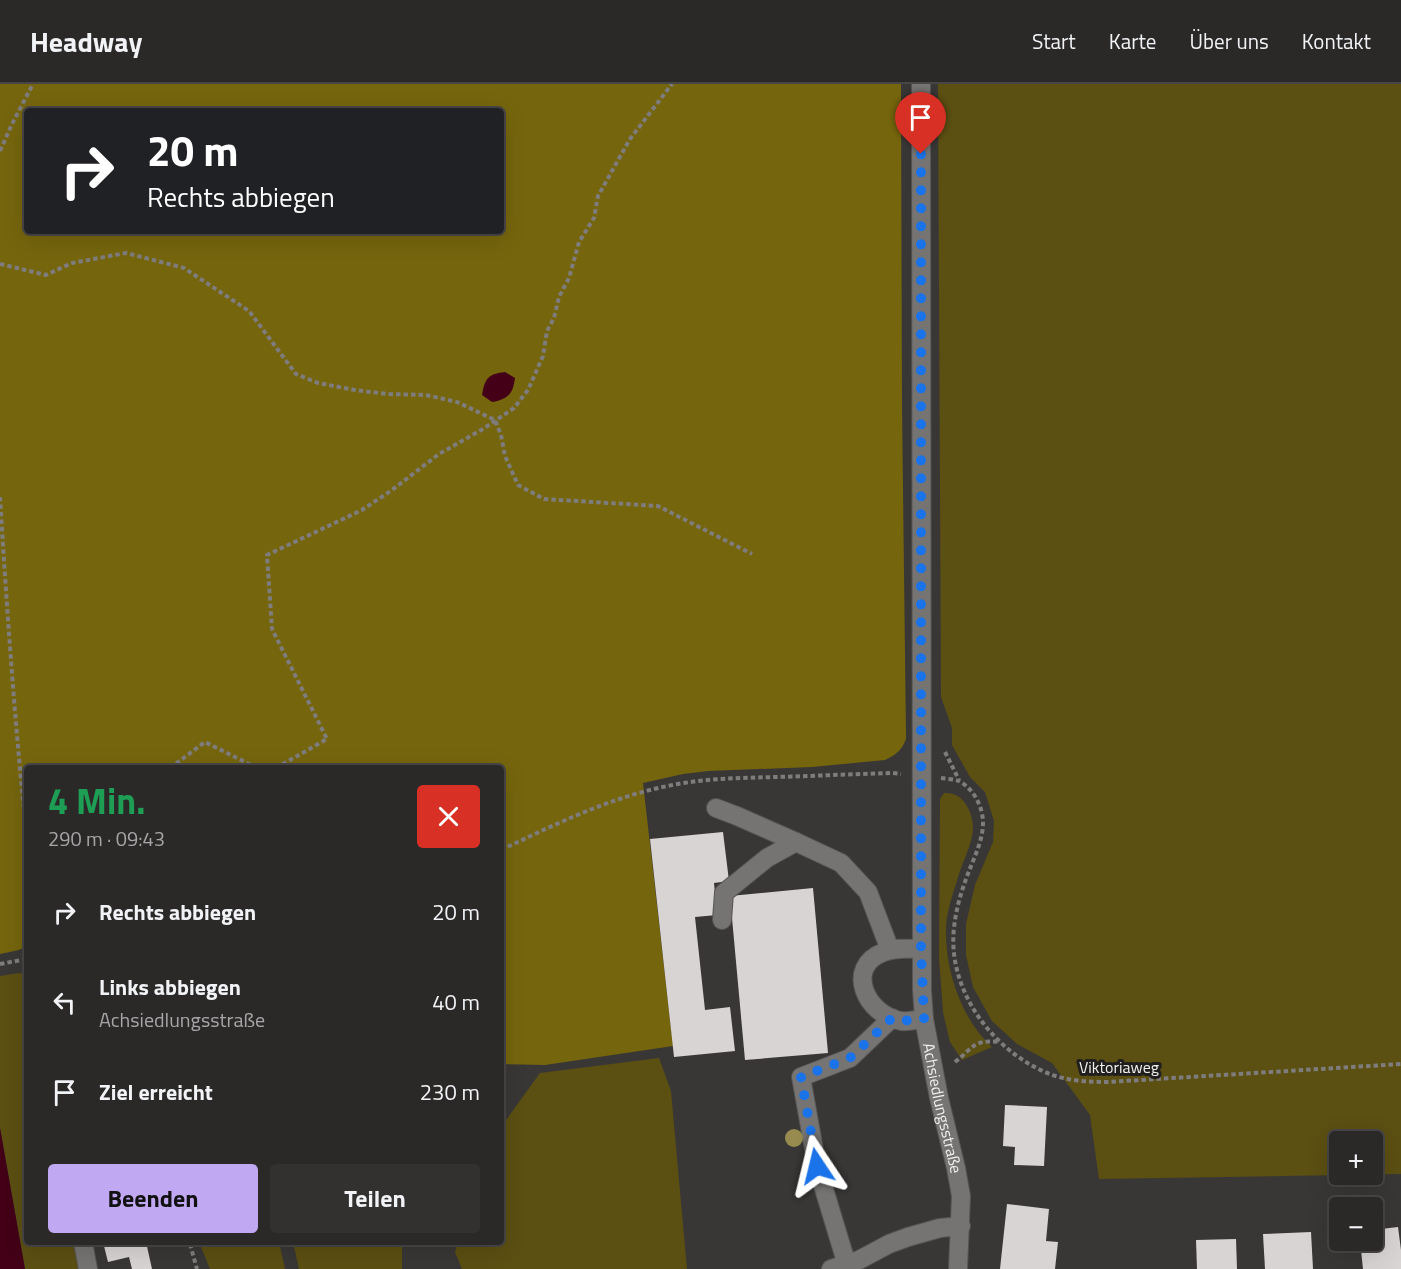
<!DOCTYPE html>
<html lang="de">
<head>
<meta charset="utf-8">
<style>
  :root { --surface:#2b2928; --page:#333130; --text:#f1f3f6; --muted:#a6a6a8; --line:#474545; --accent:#c1a8f3 }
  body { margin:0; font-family:"Titillium Web",sans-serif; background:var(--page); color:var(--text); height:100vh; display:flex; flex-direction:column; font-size:22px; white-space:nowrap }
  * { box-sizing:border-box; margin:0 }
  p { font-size:20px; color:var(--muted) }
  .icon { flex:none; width:33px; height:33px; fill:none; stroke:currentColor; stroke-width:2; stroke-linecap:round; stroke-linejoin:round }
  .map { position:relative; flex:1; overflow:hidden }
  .panel { position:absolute; left:24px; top:681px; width:480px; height:480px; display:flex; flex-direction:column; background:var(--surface); border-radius:6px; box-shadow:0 6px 24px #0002,0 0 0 2px var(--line) }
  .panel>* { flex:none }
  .banner { position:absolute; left:24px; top:24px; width:480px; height:126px; border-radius:6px; box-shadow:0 6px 24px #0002,0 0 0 2px var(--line); background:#202124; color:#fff; overflow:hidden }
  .tools { position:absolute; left:1329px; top:1047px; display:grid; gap:12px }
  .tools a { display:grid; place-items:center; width:54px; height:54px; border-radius:6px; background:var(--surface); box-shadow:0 6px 24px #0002,0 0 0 2px var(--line); font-size:30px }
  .pin { position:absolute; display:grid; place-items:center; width:51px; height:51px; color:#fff; margin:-62px -26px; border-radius:50% 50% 50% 0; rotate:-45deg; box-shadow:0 0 6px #0007 }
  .pin .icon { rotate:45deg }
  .me { position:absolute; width:66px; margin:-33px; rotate:350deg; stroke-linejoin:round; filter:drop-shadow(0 0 4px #0008) }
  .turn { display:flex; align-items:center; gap:21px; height:126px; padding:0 24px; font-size:27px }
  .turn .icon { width:78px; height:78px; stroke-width:2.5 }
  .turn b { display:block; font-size:42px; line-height:51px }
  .round { display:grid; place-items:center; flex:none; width:63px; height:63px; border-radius:6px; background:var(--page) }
  .summary { display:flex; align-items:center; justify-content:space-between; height:102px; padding:0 24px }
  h1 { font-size:36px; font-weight:700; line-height:45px; color:#1e9e55 }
  .primary-button { display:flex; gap:12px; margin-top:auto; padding:12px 24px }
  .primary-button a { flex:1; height:69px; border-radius:6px; background:var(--accent); color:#111; font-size:24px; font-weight:700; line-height:69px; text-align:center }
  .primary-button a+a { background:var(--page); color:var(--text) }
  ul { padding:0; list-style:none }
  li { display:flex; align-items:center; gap:18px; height:90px; padding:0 24px }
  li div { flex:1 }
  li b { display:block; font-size:22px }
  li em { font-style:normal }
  header { display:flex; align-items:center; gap:36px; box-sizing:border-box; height:84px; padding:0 30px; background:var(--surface); border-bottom:2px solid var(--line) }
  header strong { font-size:28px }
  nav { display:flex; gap:33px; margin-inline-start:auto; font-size:21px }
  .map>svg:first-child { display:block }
</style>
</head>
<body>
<header>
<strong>Headway</strong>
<nav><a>Start</a><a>Karte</a><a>Über uns</a><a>Kontakt</a></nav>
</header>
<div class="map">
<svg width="1401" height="1185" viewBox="0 0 1401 1185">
  <rect width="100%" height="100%" fill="#393736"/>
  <!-- green -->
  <g fill="#5b4f12" fill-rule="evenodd">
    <path d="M938,0h463v1090l-302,5 -9,-64 -38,-52 -35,-19 -25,-23 -19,-34 -7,-32v-31l9,-39 18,-43 1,-21 -9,-29 -15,-15 -18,-32v-17l-11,-31zM1340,1058h32v32h-32z"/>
    <path d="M944,709c3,0 6,0 9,1 13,4 20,21 20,34 0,15 -12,37 -16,53 -5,15 -11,33 -11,49 -1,41 16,90 46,117l-30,13 -12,-18 -7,-30 -4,-54 1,-159z"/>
    <polygon points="19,889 27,890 27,1158 83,1158 88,1185 25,1185 0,1044 0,892"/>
    <polygon points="659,974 671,1007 687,1185 462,1185 455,1168 458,1158 501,1158 501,1043 540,989"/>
    <polygon points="199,1158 279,1158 285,1185 210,1185"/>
    <polygon points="293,1158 402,1158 402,1185 299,1185"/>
  </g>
  <!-- forest -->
  <path fill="#75650d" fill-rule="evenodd" d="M0,0h901l1,321 4,334c-4,11 -10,16 -21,21l-73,7 -104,4 -25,3 -40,9 30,263 -128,19 -44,-1v-296h-474v178l-8,4 -19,4zM27,27h474v120h-474z"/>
  <!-- water -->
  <g fill="#430017">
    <path d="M505,288l10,6c-2,16 -7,21 -23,24l-10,-7c3,-17 6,-21 23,-23z"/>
    <polygon points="0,1044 25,1185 0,1185"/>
  </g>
  <!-- building -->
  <g fill="#d8d4d3">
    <polygon points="723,748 729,797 714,799 717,831 695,833 705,926 730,923 735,967 674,973 650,755"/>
    <polygon points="813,804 828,969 745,976 730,812"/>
    <polygon points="1005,1021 1047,1023 1044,1082 1014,1081 1015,1063 1003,1062"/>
    <polygon points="1007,1120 1049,1125 1046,1157 1058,1158 1055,1185 1000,1185"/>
    <polygon points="1398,1143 1401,1166 1401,1185 1363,1185 1360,1156 1372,1156 1372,1146"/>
    <polygon points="1311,1148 1313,1185 1265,1185 1263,1150"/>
    <polygon points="1236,1155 1237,1185 1197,1185 1196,1156"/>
    <polygon points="103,1158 146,1158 152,1185 132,1185 129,1173 108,1178"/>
  </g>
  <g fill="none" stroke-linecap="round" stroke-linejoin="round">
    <!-- minor casing -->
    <g stroke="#575454" stroke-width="20">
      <g id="minor">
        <path id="s1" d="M921,0l1,906 2,29 15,79 17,70 5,28 -3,73"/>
        <polyline points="716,724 737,732 796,758"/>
        <polyline points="722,836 724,809 767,774 796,758 841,779 868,808 890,866"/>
        <path d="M921,865c-12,0 -25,-2 -37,3 -40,15 -18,63 17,69 8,1 15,-1 23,-2"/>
        <polyline points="83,1158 88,1185"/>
        <polyline points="847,1181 817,1082 801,993 850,974 892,934"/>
        <polyline points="831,1185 859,1176 889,1160 908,1153 940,1144 961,1142"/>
      </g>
    </g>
    <!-- path -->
    <g stroke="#7e7c7c" stroke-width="4" stroke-dasharray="4.5 3" stroke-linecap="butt">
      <polyline points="0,67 12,40 33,0"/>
      <polyline points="0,180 46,191 72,179 126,169 184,184 249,227 296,290 318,299 355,306 387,310 426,311 457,318 495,336 501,351 505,372 518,401 544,415 658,422 752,470"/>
      <path d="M0,413c7,114 15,229 27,343"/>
      <polyline points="945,668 959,696"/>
      <polyline points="170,684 205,658 257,684"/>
      <polyline points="276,684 327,655 272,545 267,471 362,426 392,406 439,370 483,345 514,324 528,306 543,272 547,247 554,234 559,213 569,194 579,158 594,134 598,112 630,55 672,0"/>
      <path d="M941,694c6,1 13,1 18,3 15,8 24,26 24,42 0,16 -8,33 -14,48 -7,18 -13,37 -15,57 -7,62 39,124 96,146 18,7 38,8 58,8l293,-18"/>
      <path d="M501,766c59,-28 118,-57 183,-67 30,-5 61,-5 91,-6 39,-1 79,-3 118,-4l8,1"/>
      <polyline points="0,880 27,875"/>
      <path d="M955,978c18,-14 18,-23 45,-20"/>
      <polyline points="190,1160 197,1185"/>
    </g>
    <!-- minor -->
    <use href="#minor" stroke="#767472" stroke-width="18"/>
  </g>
  <!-- trees -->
  <circle fill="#988b4f" cx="794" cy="1054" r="9"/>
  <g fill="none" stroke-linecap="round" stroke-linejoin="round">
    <!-- route -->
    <path stroke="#1a73e8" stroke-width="10" stroke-dasharray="0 18" d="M817,1082l-16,-89 49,-19 42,-40c11,4 21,2 32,1l-3,-71v-794"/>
  </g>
  <g text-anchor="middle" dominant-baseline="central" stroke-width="6" stroke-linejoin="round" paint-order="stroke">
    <!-- street labels -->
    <g font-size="16" fill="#f1efef" stroke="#201f1e">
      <text x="1119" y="983">Viktoriaweg</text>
      <text stroke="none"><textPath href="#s1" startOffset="1026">Achsiedlungsstraße</textPath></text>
    </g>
  </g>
</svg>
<div class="tools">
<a>+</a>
<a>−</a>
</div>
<div class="pin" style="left:921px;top:70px;background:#d93025"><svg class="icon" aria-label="arrive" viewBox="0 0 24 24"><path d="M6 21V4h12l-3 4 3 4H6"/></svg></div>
<svg class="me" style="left:817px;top:1082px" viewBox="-20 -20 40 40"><path d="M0-17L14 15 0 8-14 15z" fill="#1a73e8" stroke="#fff" stroke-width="4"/></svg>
<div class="banner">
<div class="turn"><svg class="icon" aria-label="right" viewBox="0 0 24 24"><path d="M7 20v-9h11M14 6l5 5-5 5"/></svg><div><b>20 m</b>Rechts abbiegen</div></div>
</div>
<section class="panel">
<div class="summary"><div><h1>4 Min.</h1><p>290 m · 09:43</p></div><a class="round" style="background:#d93025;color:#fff"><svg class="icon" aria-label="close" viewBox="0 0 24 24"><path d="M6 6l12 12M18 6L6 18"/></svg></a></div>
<ul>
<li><svg class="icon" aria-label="right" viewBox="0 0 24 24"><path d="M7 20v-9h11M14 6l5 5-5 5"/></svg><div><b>Rechts abbiegen</b></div><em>20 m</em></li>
<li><svg class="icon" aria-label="left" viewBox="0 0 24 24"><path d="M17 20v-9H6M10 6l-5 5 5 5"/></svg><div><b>Links abbiegen</b><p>Achsiedlungsstraße</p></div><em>40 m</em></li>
<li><svg class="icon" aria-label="arrive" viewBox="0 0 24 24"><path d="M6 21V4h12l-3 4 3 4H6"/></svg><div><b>Ziel erreicht</b></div><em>230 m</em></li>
</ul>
<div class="primary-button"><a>Beenden</a><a>Teilen</a></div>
</section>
</div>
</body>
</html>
